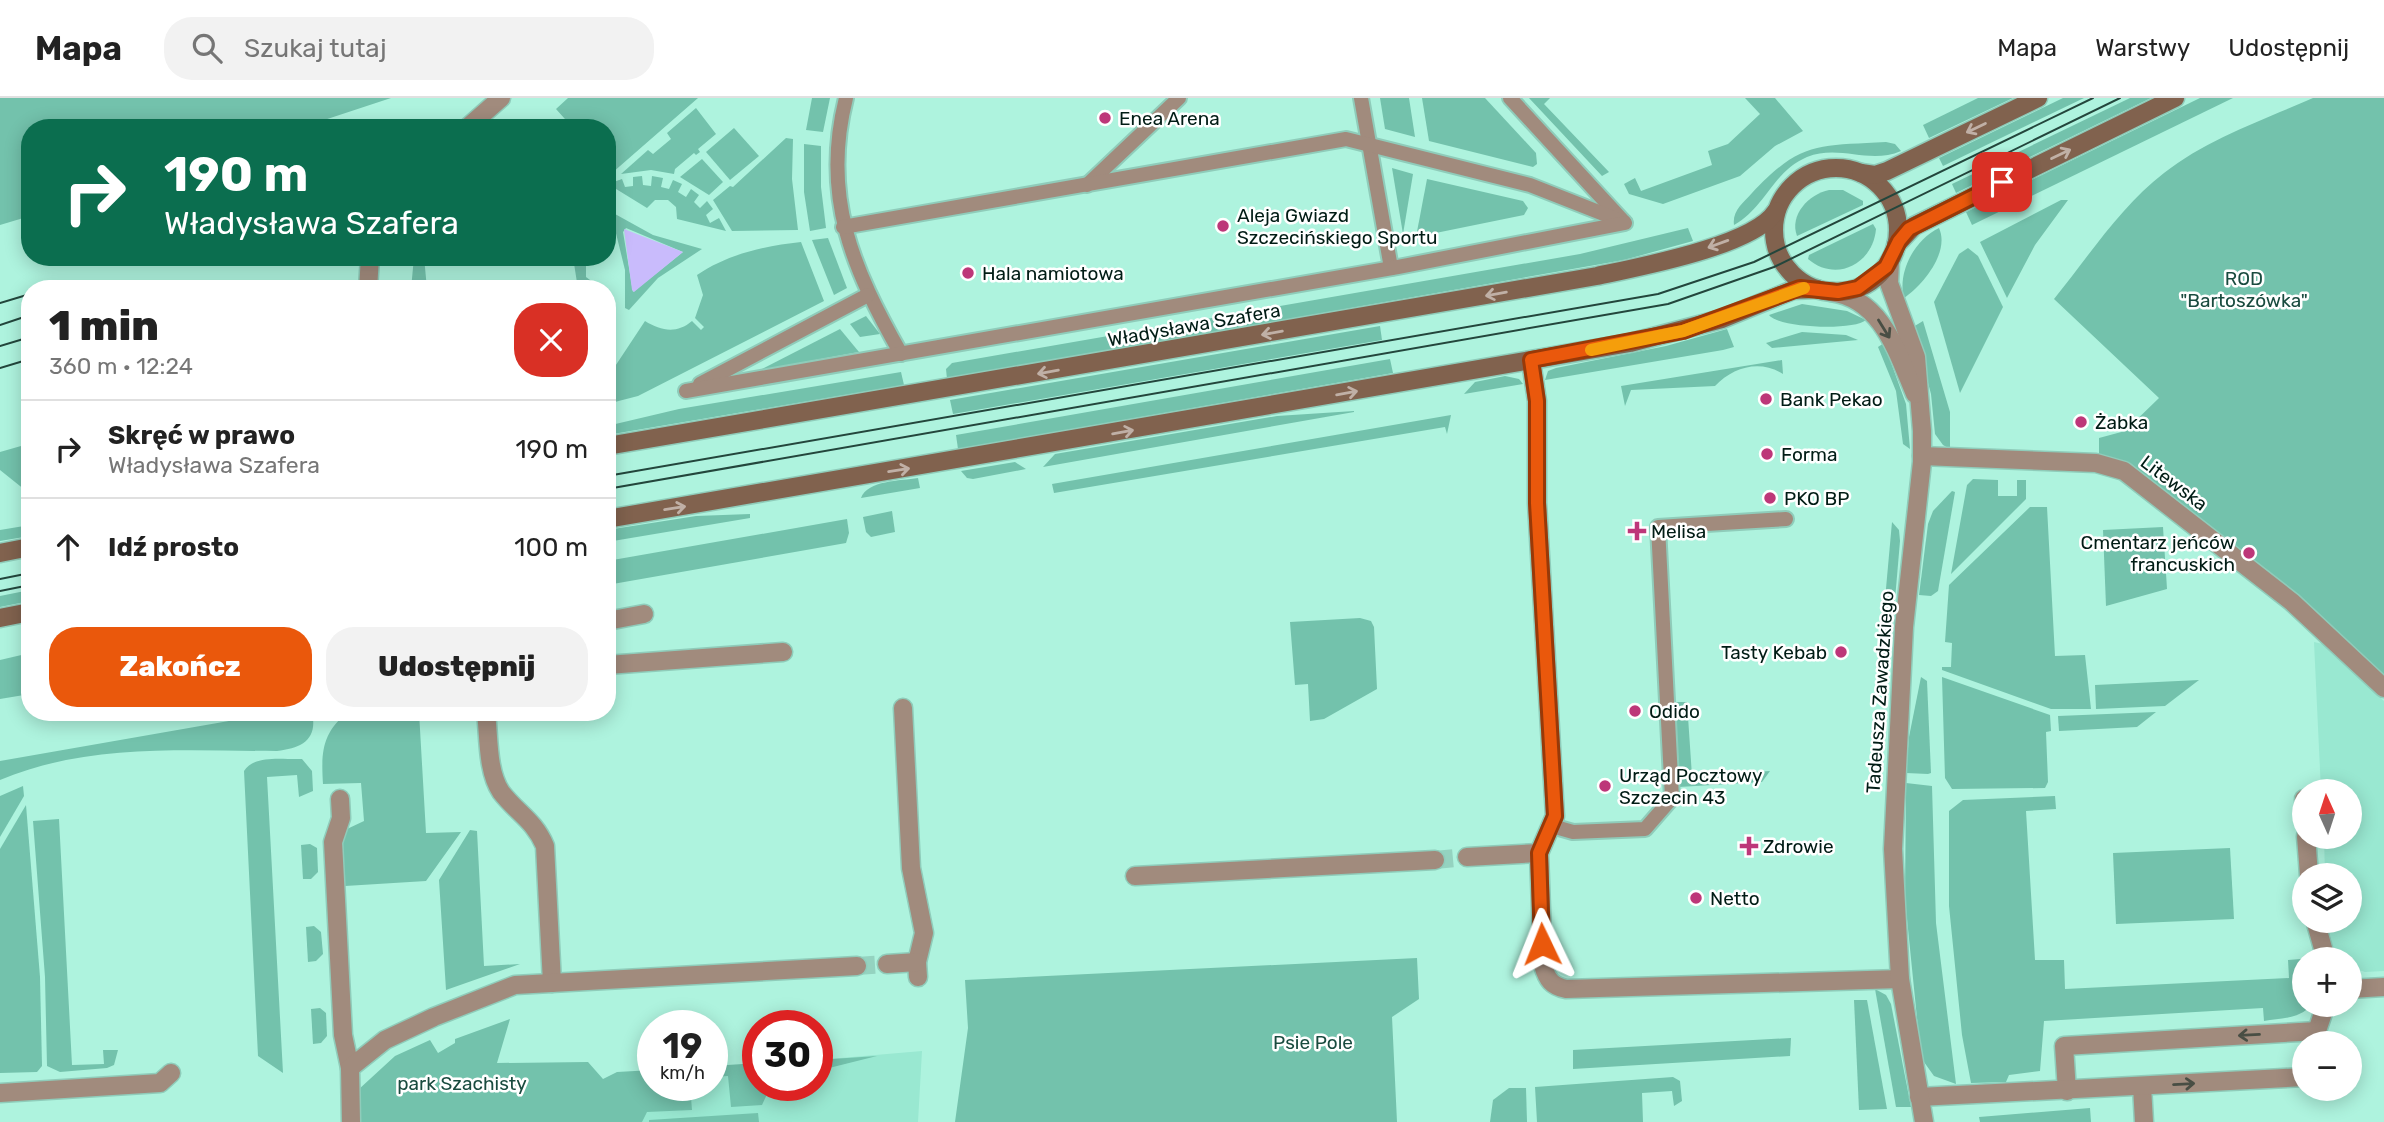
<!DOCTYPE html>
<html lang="pl">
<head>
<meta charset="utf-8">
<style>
  :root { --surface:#fff; --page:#f2f2f2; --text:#222; --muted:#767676; --line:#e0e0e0; --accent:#ea580c }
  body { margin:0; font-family:Rubik,sans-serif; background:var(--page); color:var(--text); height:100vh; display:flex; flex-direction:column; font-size:26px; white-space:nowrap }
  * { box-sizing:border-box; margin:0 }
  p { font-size:23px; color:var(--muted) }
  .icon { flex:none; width:38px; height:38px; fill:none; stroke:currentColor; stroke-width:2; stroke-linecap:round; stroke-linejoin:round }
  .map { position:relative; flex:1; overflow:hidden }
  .details { position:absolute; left:21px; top:182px; width:595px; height:441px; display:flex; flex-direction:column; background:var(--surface); border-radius:28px; box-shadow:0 4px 18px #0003 }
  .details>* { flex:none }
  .top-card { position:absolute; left:21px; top:21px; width:595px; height:147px; border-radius:28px; box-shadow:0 4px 18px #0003; background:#0b6e4f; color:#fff; overflow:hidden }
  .needle { width:46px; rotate:357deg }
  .fabs { position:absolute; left:2292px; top:681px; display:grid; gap:14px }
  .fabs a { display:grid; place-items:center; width:70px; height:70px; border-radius:50%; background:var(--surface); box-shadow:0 4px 18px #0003; font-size:35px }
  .speed { position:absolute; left:637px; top:912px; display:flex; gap:14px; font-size:35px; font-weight:700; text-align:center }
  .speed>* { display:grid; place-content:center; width:91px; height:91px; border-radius:50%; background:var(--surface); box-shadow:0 4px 18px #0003; line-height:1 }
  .speed small { font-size:18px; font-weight:400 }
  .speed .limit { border:10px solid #d22; background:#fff; color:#111 }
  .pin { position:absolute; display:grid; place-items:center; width:60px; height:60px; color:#fff; margin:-30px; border-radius:14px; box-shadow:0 4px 10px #0006 }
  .me { position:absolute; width:77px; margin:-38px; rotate:358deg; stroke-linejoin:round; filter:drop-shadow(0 0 5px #0008) }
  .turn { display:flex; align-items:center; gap:24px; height:147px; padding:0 28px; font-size:32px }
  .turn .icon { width:91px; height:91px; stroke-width:2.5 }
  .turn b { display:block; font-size:49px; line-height:60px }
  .round { display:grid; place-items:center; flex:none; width:74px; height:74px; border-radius:28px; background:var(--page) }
  .summary { display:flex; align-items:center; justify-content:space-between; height:119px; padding:0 28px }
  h1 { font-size:42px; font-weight:800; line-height:52px }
  .primary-button { display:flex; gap:14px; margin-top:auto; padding:14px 28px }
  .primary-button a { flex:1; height:80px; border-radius:28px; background:var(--accent); color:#fff; font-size:28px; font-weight:800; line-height:80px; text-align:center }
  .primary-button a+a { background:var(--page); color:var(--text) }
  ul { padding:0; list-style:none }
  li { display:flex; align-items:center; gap:21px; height:98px; padding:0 28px; border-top:2px solid var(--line) }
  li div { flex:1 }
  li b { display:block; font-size:26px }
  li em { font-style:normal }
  header { display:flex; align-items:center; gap:42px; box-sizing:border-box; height:98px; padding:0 35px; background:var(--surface); border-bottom:2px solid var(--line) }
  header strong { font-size:33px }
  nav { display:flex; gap:38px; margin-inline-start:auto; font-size:24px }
  .search { width:490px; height:63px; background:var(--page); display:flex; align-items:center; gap:18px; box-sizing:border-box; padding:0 24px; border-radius:28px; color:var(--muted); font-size:26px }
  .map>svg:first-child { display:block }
</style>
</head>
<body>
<header>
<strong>Mapa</strong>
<div class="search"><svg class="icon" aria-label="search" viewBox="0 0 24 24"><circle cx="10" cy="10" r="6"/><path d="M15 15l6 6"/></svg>Szukaj tutaj</div>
<nav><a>Mapa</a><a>Warstwy</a><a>Udostępnij</a></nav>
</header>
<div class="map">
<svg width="2384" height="1024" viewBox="0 0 2384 1024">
  <rect width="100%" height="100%" fill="#aef3de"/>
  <!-- built -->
  <g fill="#99e8d1">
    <polygon points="2314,544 2323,546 2384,603 2384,873 2365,874 2350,869 2350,861 2342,861 2333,849 2328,827 2328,823 2350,822 2350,777 2325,777 2324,739 2350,738 2350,693 2321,693"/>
    <polygon points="922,953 918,1024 608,1024 653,987 712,987 712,971 758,987 817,987 817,962"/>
  </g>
  <!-- green -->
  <g fill="#73c2ac" fill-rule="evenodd">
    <polygon points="0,0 391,0 300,30 30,30 30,118 0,127"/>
    <polygon points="568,0 698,0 612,75 607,70 607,30 573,30 556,11"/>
    <polygon points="812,0 830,0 823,34 806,32"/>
    <polygon points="1380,0 1409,0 1415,39 1385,31"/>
    <polygon points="1422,0 1485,0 1536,55 1537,66 1533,69 1429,43"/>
    <polygon points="1529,0 1550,0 1544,6 1609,74 1602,78"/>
    <polygon points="1745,0 1775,0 1803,33 1775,48 1740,78 1663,106 1629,96 1624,86 1635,80 1641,93 1712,67 1708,53 1728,46 1760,16"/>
    <polygon points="1978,0 2013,0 1929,40 1923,27"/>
    <polygon points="2063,0 2084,0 1943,68 1939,60"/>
    <polygon points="2130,0 2151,0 1956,95 1952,86"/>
    <polygon points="2200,0 2233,0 1972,127 1966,114"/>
    <path d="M2313,0h71v583l-285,-223v-20l26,-7 34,-33 -105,-99c34,-42 67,-93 110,-126 43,-34 99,-53 149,-75z"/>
    <polygon points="696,10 716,36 698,51 700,54 696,57 694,55 675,71 674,76 651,72 621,76 648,52 653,56 671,41 667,35"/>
    <polygon points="734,30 759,58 730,82 706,54"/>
    <polygon points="786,40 793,41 792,81 798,132 732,133 713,102 730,88 733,89"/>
    <path d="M1886,44l9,2 6,7c-32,14 -61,-7 -94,6 -35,15 -41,50 -73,68 -2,-14 9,-22 18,-32 49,-52 65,-47 134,-51z"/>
    <polygon points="804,46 821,48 821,89 826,130 810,133 804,94"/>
    <polygon points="702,61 723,84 709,97 680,79"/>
    <polygon points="1392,70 1413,76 1403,136"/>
    <polygon points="642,78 643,87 651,88 652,78 663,80 661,89 669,91 673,82 682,86 678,94 686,99 691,91 699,97 694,104 700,110 707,103 713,111 706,117 710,125 719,120 726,133 677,121 676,109 668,102 655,102 647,110 608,86 622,81 625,89 633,88 633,79"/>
    <polygon points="1427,81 1523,103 1528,110 1524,117 1416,139"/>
    <path d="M1829,92h14l20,11v4l-66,31c-8,-21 12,-42 32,-46z"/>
    <polygon points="2061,102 2068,102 2035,147 2007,200 1980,144"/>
    <path d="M615,116l38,21 49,14 -44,29 -29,32 -4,-2v-38l-13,-53zM626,130l57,24 -50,40 -10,-60z"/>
    <path d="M1873,126l3,5c-3,35 -40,54 -68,30l1,-4z"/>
    <polygon points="1688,130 1693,143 1624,162 947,281 946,271 952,265 1580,156"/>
    <path d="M1939,130c11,24 -16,57 -35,70 -7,-26 11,-59 35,-70z"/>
    <polygon points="828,140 847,190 834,197 812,142"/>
    <path d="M801,144l23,59 -186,95 -31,8 1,-27 37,-56c16,10 32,13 47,0l9,9 3,-3 -9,-9 8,-23 -6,-20c31,-21 67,-29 104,-33z"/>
    <polygon points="1968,150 1978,158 2003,209 1960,295 1934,204 1959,156"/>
    <polygon points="414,159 424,159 427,191 411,191"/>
    <polygon points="573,159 593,159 586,167 586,179 602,191 578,191"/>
    <path d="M1802,206l45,7 19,9c-12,11 -88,8 -97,-5z"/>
    <polygon points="866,218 880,236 860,239 850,226"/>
    <polygon points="1923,223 1950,314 1950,351 1943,347 1935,336 1931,296 1913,229"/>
    <polygon points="1380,228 1382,242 953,316 950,302"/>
    <polygon points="840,231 859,254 760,272"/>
    <polygon points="1727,231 1734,249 1723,252 1545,282 1548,273 1556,270 1666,248"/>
    <polygon points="1802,234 1846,237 1858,242 1772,250 1766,245"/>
    <polygon points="1884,245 1906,306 1910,351 1903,346 1896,293 1878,249"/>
    <polygon points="1390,261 1393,275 958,351 956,337"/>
    <path d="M1782,262l1,14c-23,-15 -50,-7 -68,12l-84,4 -6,16 -4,-20z"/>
    <polygon points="901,274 904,287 607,337 607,328 679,311"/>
    <polygon points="1505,278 1519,281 1523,286 1464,296 1475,284"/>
    <polygon points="1354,313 1354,314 1043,369 1055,356 1277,318"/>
    <polygon points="1451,317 1447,336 1445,329 1054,395 1052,386"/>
    <polygon points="21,348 26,363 30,362 30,396 0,372 0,354"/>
    <polygon points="1015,364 1026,371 973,381 967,380 961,373"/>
    <path d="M918,380l2,10 -59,10c7,-18 39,-17 57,-20z"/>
    <polygon points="1973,381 1998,382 1998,398 2017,398 2017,382 2026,382 2026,401 1951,476 1967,387"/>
    <polygon points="1952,393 1955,394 1938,493 1931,498 1919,497 1928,426 1933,413"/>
    <polygon points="2030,409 2047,409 2055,558 2085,557 2091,611 2051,611 1942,572 1942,569 1951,569 1952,545 1945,544 1949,487"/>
    <polygon points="892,413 895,434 871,439 866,434 863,419"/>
    <polygon points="750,416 750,420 607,444 607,432 696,418"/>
    <polygon points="847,421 849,435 846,445 607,487 607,463"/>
    <polygon points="1892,424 1899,432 1900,443 1890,560 1879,568"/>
    <polygon points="30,427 30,438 0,443 0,432"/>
    <polygon points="2163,429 2167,491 2106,508 2103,432"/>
    <polygon points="30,492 30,503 0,509 0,498"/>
    <polygon points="1360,520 1371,523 1374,529 1377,591 1324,621 1310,623 1308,586 1295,587 1290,524"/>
    <polygon points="30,555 30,596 0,601 0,562"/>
    <polygon points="1921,579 1927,583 1931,675 1928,676 1906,675 1909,639"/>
    <polygon points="1942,579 2050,617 2051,633 2046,634 2048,684 2045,690 1952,691 1945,680"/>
    <polygon points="2199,582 2165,608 2096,611 2095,587"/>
    <polygon points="1674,604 1687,604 1692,678 1770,673 1762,684 1679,689"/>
    <path d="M281,614h31c6,28 -10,36 -35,39 -94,0 -189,-8 -277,29v-19z"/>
    <path d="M348,614h71l7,121 35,-1 -35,49 -81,5 -3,-42 5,-15 17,-8 -3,-38 -38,1c-2,-32 -1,-51 25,-72z"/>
    <polygon points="2156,614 2137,629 2059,633 2058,618"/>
    <path d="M302,661l10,12 1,20 -14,6 -2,-22 -30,2 16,296 -25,-17 -14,-285c11,-17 40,-11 58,-12z"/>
    <polygon points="1906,685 1932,688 1936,825 1956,986 1934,978 1924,964 1919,940 1905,801"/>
    <polygon points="23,688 24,698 0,739 0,698"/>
    <path d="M2055,698l1,13 -30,2 9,149h29l1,29 224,-11 -1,-18 25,-2 -8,1v45l6,1c-11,14 -30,13 -47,16l-1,-13 -219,13 -4,50 -31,4 -3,7 -35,1 -9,-48 -13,-129v-95l14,-11z"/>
    <polygon points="26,707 40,879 42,968 37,974 0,975 0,751"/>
    <polygon points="59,721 72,967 104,966 103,952 118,952 114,967 107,970 60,974 47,968 45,879 33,723"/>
    <polygon points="470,732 477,733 484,868 520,866 446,892 439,782"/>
    <polygon points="310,746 317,750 318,774 311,781 303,781 301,747"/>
    <polygon points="2230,750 2234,821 2116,826 2113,755"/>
    <polygon points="314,828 321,834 323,856 316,863 308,864 306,829"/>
    <polygon points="1417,860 1419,901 1392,919 1397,1024 955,1024 968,930 965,882"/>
    <polygon points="1875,891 1886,897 1891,906 1911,1009 1896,1009"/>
    <polygon points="1854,902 1867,902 1887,1011 1859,1012"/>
    <polygon points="320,910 326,915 327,938 321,945 313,946 311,911"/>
    <polygon points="510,921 497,965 588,964 603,981 617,974 653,972 653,987 690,987 692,1012 647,1014 642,1024 360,1024 358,992 395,958 430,942 438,955 455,945 455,941"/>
    <polygon points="1791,940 1790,958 1573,971 1573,952"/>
    <polygon points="877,958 817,973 817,962"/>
    <polygon points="758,965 758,987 784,987 768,994 762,1007 731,1009 728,978 712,979 712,968"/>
    <polygon points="1673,979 1680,983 1682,1003 1674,1008 1672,993 1642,995 1643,1024 1537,1024 1535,989"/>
    <polygon points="1509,990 1526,990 1527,1024 1490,1024 1493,1002"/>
    <polygon points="2090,1010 2091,1024 1980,1024 1979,1019"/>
    <polygon points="758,1015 759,1024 649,1024 649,1022"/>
  </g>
  <!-- water -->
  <polygon fill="#c9bbfc" points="624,131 683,154 634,194 632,192"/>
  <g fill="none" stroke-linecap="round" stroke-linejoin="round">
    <!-- minor-tunnel -->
    <g stroke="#94d3c0" stroke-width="18" stroke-dasharray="18 9" stroke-linecap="butt">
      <polyline points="1435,762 1467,759"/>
      <polyline points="857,868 887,866"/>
    </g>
    <!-- pedestrian casing -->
    <g stroke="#8fccba" stroke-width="18">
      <g id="pedestrian">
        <path d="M846,0c-25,99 7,171 55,256"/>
        <polyline points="1361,0 1391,170"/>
        <polyline points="1510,0 1624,124"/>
        <polyline points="1087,87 1179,0"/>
        <polyline points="843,129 1346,41 1530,87 1624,124"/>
        <polyline points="700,286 868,197"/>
        <polyline points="686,293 1398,169 1625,125"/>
        <polyline points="1552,728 1573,734 1645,731 1672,700 1658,429 1786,421"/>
      </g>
    </g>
    <!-- minor casing -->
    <g stroke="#8fccba" stroke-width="21">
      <g id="minor">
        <polyline points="467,30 501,0"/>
        <polyline points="368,191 370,159"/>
        <path d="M1531,263l6,40v102l18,313 -16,37 4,112c4,15 9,21 23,24l334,-10"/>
        <polyline points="1922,358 2096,365 2124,373 2292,504 2384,590"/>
        <polyline points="607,523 644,516"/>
        <polyline points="607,567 783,554"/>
        <polyline points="903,610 911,770 924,835 917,864 918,879"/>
        <path d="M486,614c3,25 1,59 15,80 16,21 33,28 44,54l7,137"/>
        <polyline points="340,701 341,720 333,744 343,937 350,970"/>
        <polyline points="2304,701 2305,711"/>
        <polyline points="2306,738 2309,777"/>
        <polyline points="1467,759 1539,755"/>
        <polyline points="1135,778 1435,762"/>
        <polyline points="2315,822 2326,861"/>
        <polyline points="887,866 917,864"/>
        <polyline points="2350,891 2384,889"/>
        <polyline points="2318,945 2317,933 2326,906"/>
        <polyline points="2142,988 2144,1024"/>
        <polyline points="2067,993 2064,948 2317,933"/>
        <polyline points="0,995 160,985 171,975"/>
        <polyline points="1919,999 2305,979"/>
        <polyline points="351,1024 350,970 385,942 434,919 515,887 857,868"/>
      </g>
    </g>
    <!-- tertiary casing -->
    <g stroke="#8fccba" stroke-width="21">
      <g id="tertiary">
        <polyline points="1890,164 1889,185 1916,259 1922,333 1922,364 1904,529 1893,751 1900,881 1924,1024"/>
        <path d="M1831,194c51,7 66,60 84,102"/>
      </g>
    </g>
    <!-- secondary casing -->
    <g stroke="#8fccba" stroke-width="21">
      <g id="secondary">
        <circle cx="1836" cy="132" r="62"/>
        <polyline points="1861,75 1875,77 1887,73 2038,0"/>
        <polyline points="1896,147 1914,128 2175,0"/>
        <path d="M607,348l990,-170c41,-9 157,-30 179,-65"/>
        <polyline points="607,421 1630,245 1722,221 1793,192 1817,191"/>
        <polyline points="0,455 30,449"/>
        <polyline points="0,520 30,514"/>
      </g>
    </g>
    <!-- pedestrian -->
    <use href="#pedestrian" stroke="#a18b7d" stroke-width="14"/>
    <!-- minor -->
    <use href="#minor" stroke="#a18b7d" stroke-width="18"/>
    <!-- tertiary -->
    <use href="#tertiary" stroke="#a18b7d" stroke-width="18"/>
    <!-- secondary -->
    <use href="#secondary" stroke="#81624e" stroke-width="18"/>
    <!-- tram -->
    <g stroke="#23463c" stroke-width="2">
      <polyline points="0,205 30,196"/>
      <polyline points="0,227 30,217"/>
      <polyline points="0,248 30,239"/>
      <polyline points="0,270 30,261"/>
      <polyline points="607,378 1658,196 1754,164 2093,0"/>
      <polyline points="607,391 1668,206 1774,169 2120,0"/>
      <polyline points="0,481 30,475"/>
      <polyline points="0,493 30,487"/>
    </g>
  </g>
  <!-- one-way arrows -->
  <defs><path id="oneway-shaft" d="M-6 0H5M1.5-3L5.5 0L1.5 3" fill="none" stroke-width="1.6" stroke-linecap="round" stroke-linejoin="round" transform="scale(1.75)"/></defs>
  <g stroke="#c0b0a6">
    <use href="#oneway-shaft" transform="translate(1976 30) rotate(154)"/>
    <use href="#oneway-shaft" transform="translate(2061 56) rotate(-26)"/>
    <use href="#oneway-shaft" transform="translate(1718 146) rotate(160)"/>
    <use href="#oneway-shaft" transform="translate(1496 196) rotate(170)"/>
    <use href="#oneway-shaft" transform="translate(1272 235) rotate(170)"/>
    <use href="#oneway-shaft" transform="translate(1048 274) rotate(170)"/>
    <use href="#oneway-shaft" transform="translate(1347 295) rotate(-10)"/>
    <use href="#oneway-shaft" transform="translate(1123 334) rotate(-10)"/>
    <use href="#oneway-shaft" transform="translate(899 372) rotate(-9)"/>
    <use href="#oneway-shaft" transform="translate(675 410) rotate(-9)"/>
  </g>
  <g stroke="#494e44">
    <use href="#oneway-shaft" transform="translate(1884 231) rotate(58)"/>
    <use href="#oneway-shaft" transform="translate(2249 937) rotate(177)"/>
    <use href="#oneway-shaft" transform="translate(2184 986) rotate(-3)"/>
  </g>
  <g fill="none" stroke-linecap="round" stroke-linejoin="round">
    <!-- route casing -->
    <g stroke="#983908" stroke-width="18">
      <polyline id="route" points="1542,846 1539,755 1555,718 1537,405 1537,303 1531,262 1683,233 1800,190 1838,194 1858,190 1886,169 1899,143 1909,131 2002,84"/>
    </g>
    <!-- route -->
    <use href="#route" stroke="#ea580c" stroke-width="12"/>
    <!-- slow -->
    <polyline stroke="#f59e0b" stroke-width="12" points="1591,252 1683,233 1804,190"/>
  </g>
  <!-- markers -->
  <g fill="#bd3779" stroke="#fff" stroke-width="2.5">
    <circle cx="1105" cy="20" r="7"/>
    <circle cx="1223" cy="128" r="7"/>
    <circle cx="968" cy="175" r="7"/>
    <circle cx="1766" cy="301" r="7"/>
    <circle cx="2081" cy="324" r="7"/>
    <circle cx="1767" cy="356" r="7"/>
    <circle cx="1770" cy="400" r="7"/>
    <path d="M1633.5 422.5h7v7h7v7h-7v7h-7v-7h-7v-7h7z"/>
    <circle cx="2249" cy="455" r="7"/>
    <circle cx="1841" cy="554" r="7"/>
    <circle cx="1635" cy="613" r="7"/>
    <circle cx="1605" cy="688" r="7"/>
    <path d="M1745.5 737.5h7v7h7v7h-7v7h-7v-7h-7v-7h7z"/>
    <circle cx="1696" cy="800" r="7"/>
  </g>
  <g text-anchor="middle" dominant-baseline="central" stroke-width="5" stroke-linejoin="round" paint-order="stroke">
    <!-- poi labels -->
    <g font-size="19" fill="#011c15" stroke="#fff" text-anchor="start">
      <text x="1119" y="20">Enea Arena</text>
      <text x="1237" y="117">Aleja Gwiazd<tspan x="1237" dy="22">Szczecińskiego Sportu</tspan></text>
      <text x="982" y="175">Hala namiotowa</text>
      <text x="1780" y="301">Bank Pekao</text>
      <text x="2095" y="324">Żabka</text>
      <text x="1781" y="356">Forma</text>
      <text x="1784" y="400">PKO BP</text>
      <text x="1651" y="433">Melisa</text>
      <text x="2235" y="444" text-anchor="end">Cmentarz jeńców<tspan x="2235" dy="22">francuskich</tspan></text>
      <text x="1827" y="554" text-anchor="end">Tasty Kebab</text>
      <text x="1649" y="613">Odido</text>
      <text x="1619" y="677">Urząd Pocztowy<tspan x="1619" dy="22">Szczecin 43</tspan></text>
      <text x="1763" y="748">Zdrowie</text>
      <text x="1710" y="800">Netto</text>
    </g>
    <!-- park labels -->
    <g font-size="19" fill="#194b3f" stroke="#fff">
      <text x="2244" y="180">ROD<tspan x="2244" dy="22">"Bartoszówka"</tspan></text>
      <text x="1313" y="944">Psie Pole</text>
      <text x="462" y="985">park Szachisty</text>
    </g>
    <!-- street labels -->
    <g font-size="19" fill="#011c15" stroke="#fff">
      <text transform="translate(1194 227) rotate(-10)">Władysława Szafera</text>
      <text transform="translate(2174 385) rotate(37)">Litewska</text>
      <text transform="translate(1880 594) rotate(-86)">Tadeusza Zawadzkiego</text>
    </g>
  </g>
</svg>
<div class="fabs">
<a><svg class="needle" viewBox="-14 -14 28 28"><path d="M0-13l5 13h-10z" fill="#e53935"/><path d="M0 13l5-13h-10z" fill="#767676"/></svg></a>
<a><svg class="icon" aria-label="layers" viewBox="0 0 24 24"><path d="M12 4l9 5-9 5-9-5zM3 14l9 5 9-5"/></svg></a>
<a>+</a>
<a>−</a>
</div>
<div class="speed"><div>19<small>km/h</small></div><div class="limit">30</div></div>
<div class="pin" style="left:2002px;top:84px;background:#d93025"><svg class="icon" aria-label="arrive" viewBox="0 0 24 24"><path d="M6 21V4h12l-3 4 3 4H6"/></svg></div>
<svg class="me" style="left:1542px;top:846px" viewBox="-20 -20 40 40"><path d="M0-17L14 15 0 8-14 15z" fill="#ea580c" stroke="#fff" stroke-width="4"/></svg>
<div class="top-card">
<div class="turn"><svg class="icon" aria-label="right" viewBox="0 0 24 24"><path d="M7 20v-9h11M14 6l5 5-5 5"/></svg><div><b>190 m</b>Władysława Szafera</div></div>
</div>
<section class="details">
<div class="summary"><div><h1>1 min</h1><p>360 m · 12:24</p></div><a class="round" style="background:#d93025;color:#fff"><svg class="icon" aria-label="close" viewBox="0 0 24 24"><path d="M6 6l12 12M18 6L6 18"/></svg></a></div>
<ul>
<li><svg class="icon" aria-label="right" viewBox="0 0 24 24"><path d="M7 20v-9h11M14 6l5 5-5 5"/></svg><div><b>Skręć w prawo</b><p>Władysława Szafera</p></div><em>190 m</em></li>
<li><svg class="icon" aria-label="ahead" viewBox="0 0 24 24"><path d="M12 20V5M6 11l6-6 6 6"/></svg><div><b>Idź prosto</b></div><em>100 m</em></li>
</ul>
<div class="primary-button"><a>Zakończ</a><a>Udostępnij</a></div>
</section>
</div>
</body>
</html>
